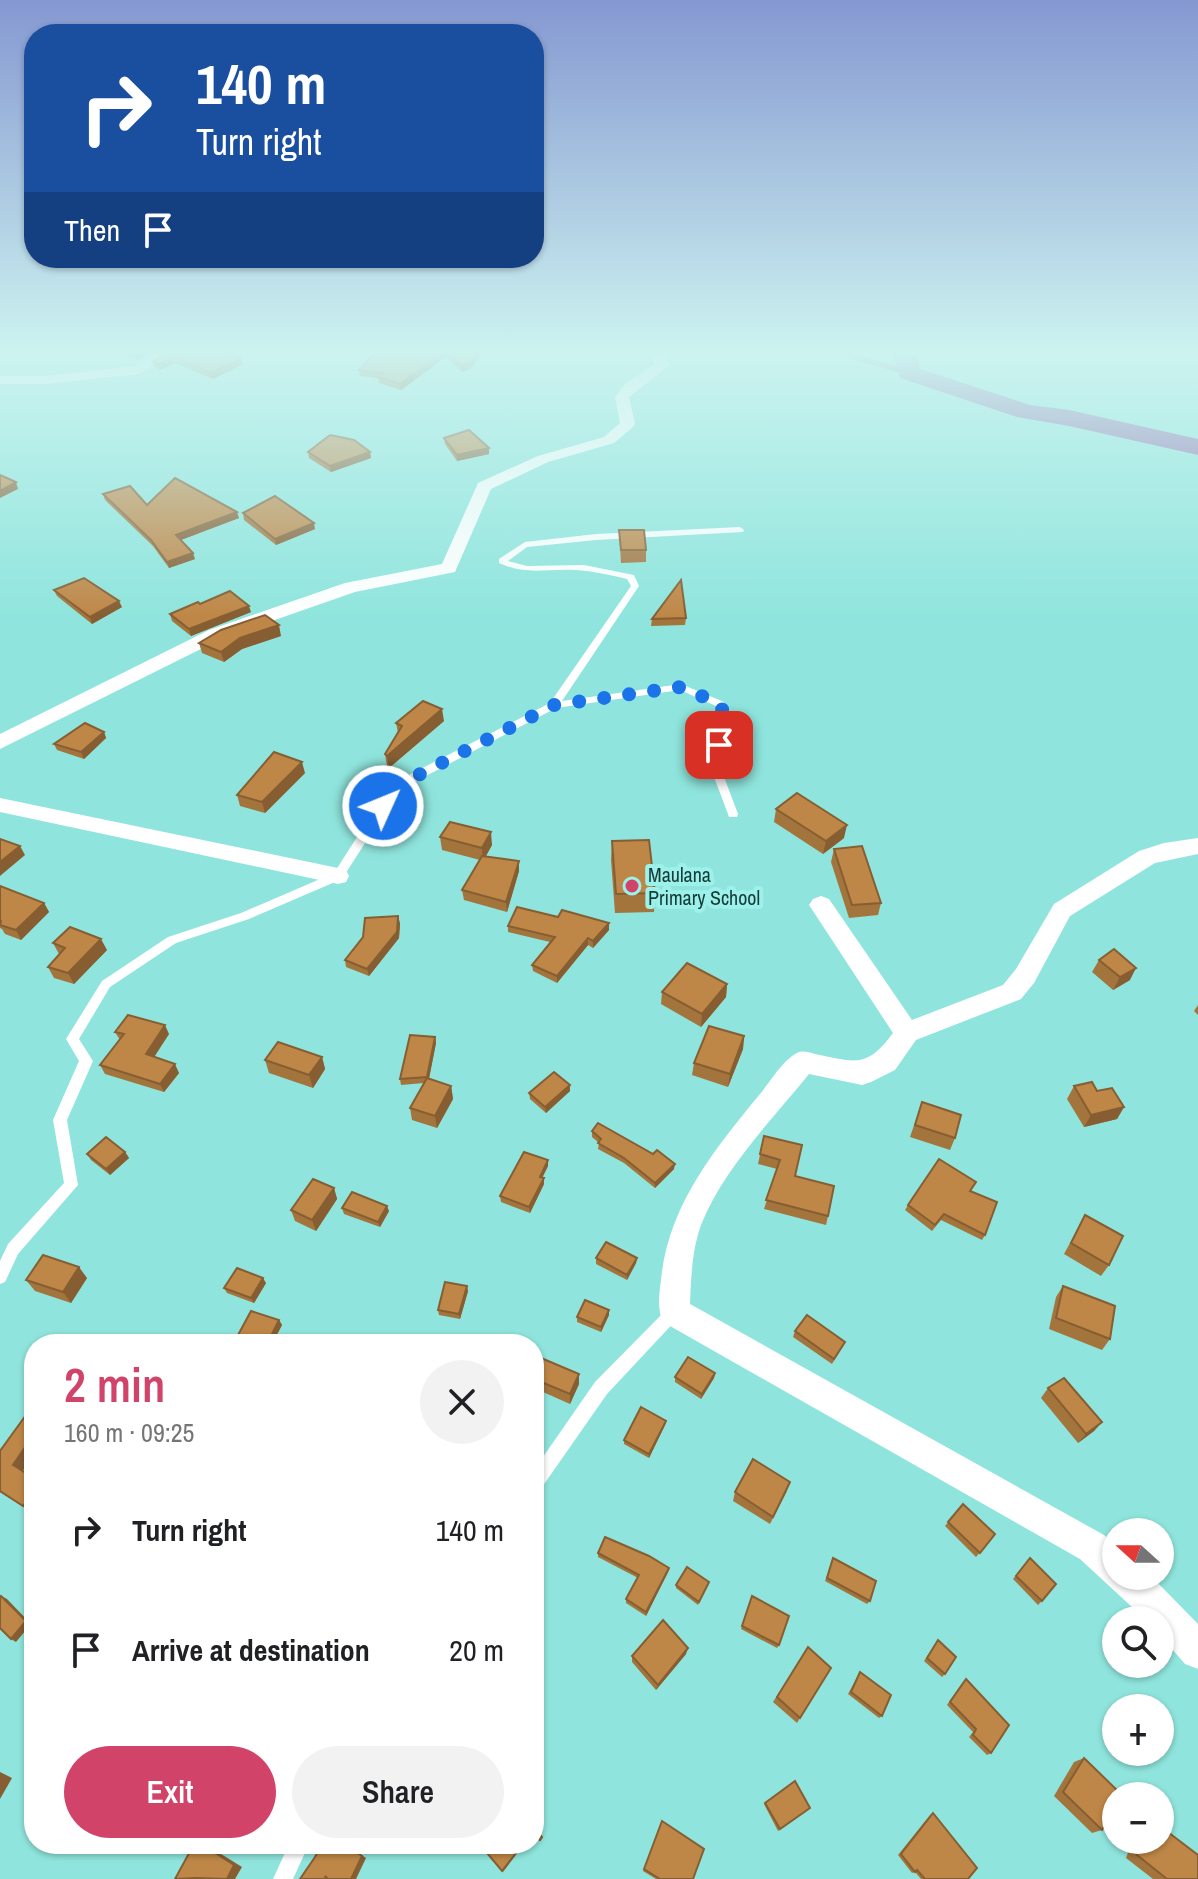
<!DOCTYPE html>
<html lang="en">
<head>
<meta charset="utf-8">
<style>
  :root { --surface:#fff; --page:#f2f2f2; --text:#202124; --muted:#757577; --accent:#d24369 }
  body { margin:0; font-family:"Archivo Narrow",sans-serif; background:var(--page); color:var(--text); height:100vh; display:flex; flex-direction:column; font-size:30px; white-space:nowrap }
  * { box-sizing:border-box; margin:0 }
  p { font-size:26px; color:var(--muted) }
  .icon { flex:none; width:44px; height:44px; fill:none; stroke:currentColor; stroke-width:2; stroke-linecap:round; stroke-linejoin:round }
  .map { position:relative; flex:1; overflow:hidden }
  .side { position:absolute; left:24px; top:1334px; width:520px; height:520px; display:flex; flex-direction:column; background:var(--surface); border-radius:32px; box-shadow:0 2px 6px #0004 }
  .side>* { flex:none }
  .banner { position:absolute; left:24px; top:24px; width:520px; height:244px; border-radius:32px; box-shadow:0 2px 6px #0004; background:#1a4fa0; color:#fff; overflow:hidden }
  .needle { width:52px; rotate:291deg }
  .tools { position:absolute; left:1102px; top:1518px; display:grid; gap:16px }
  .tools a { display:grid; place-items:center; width:72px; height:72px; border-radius:50%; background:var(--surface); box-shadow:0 2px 6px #0004; font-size:40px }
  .pin { position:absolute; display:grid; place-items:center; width:68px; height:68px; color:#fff; margin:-34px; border-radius:16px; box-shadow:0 4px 12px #0006 }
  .me { position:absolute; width:88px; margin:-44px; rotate:46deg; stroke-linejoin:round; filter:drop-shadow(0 0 6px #0008) }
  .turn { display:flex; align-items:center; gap:28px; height:168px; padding:0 40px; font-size:36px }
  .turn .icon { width:104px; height:104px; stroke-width:2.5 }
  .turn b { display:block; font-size:56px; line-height:68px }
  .then { display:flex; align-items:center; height:76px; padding:0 40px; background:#0003; gap:16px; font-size:30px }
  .round { display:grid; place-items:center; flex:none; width:84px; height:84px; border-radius:42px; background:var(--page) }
  .head { display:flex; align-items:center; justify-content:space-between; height:136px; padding:0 40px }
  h1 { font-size:48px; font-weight:600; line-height:60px; color:var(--accent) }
  .cta { display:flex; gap:16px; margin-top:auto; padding:16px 40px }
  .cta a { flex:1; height:92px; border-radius:48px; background:var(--accent); color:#fff; font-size:32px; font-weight:600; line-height:92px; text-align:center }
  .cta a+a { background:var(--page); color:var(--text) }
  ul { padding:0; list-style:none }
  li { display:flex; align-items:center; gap:24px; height:120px; padding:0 40px }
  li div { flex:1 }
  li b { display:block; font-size:30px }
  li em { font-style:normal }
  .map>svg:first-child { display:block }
</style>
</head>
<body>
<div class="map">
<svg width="1198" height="1879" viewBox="0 0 1198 1879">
  <rect width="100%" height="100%" fill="#8fe5dd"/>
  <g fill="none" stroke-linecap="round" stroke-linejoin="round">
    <!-- stream -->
    <polyline stroke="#916daf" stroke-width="5" points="841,353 909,373"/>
    <!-- river -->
    <polygon fill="#916daf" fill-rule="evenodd" points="893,353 917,353 920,369 1030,405 1069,410 1198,439 1198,455 1069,426 1017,417 900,378"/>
    <!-- service -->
    <g fill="#fff" fill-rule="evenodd">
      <path d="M740,527l4,3 -1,2 -147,8 -69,7 -19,14 19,5 57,-1 50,10 5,11 -77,115 119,-17 43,18 8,20 -14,39 20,53 -1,3h-8l-1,-3 -20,-53 14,-39 -6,-16 -36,-16 -124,18 -157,82 -57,89 -93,40 -73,24 -66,44 -31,52 14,22 -26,59 11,65 -60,69 -13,28 -5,2v-23l8,-17 56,-61 -11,-63 26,-59 -13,-22 36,-58 66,-44 73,-24 93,-40 57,-89 159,-81 81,-117 -4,-7c-17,-4 -34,-8 -51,-9 -29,-2 -49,6 -77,-7v-4l26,-17 71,-8z"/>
      <polygon points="674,1305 679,1307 682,1312 679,1317 607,1394 540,1490 534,1492 534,1470 595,1382 669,1307"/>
      <polygon points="289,1844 309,1844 293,1879 273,1879"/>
    </g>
    <!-- minor -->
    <g fill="#fff" fill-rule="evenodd">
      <polygon points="154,353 171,353 139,374 45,384 0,384 0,376 45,376 135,366"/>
      <polygon points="650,353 664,353 670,365 629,397 635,424 633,427 614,443 548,462 491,489 455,572 355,592 223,638 0,749 0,734 209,630 345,583 442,564 478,483 538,456 604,437 620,423 615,397 625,384 655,364"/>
      <polygon points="0,798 338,868 346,870 349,876 346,882 338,884 0,812"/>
      <path d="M1198,838v16l-43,9 -85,53 -36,67 -13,16 -105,41 -21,30 -24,12 -9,3 -53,-11c-37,46 -86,95 -108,151 -9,25 -10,53 -11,79l414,231 12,10v31h35l47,48v45l-13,-5 -25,-29v-15h-14l-66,-61 -417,-237c-6,-13 -4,-27 -2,-42 7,-74 53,-130 99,-186 10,-12 23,-34 37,-41 6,-3 11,-1 18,1 41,8 51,15 78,-21l-80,-122 -4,-6 4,-6 8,-3 8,3 83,121 91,-35 13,-16 38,-65 85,-53 25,-8z"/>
    </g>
  </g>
  <!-- wall -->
  <g fill="#a4743d">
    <polygon points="126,353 149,353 138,360 126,355"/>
    <polygon points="166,353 241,358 243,364 213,379 175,363 160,370 155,367 153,362"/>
    <polygon points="375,353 483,353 470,369 462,372 446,357 401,390 379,383 378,378 360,376 359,370"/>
    <polygon points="444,438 489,454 457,461 445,444"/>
    <polygon points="308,452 370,452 371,458 331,472 309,458"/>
    <polygon points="103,494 147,505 239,518 181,540 195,559 169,568 153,546 105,500"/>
    <polygon points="243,513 315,529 276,545 244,520"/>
    <polygon points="619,530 646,550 646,562 621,563"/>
    <polygon points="54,590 122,607 92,624 57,596"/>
    <polygon points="251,612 191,636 172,621 170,614"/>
    <polygon points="686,618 685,625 651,626 652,619"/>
    <polygon points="281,636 242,649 224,662 202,653 199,643"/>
    <polygon points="444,721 389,768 387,766 385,754 398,733 396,723"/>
    <polygon points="104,732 106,738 84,759 57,750 54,744"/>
    <polygon points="305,773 265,813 240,806 237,795"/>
    <polygon points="776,809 844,838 823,854 774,822"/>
    <polygon points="440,837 492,845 486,856 519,871 507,912 464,900 462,890 480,860 442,850"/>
    <polygon points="612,841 655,893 654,912 615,913 611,860"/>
    <polygon points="834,849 881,903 878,915 849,918 831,862"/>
    <polygon points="0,886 44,903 49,912 21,940 5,934 2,929 0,928"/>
    <polygon points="400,923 399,938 369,976 346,967 345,960"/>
    <polygon points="508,926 609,930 593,948 588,945 557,983 533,971 532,965 550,942 508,932"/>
    <polygon points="53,943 107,950 74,984 54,978 48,967 59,954"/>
    <polygon points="1099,960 1130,980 1113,990 1092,972"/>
    <polygon points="727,984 726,997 701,1027 661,1004 662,992"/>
    <polygon points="1198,1005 1198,1015 1194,1011"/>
    <polygon points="115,1032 169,1034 154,1056 179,1073 164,1092 105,1074 100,1065 120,1040"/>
    <polygon points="744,1036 743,1049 728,1087 692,1075 694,1063"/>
    <polygon points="435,1037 436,1043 429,1079 451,1086 453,1099 437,1128 412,1120 410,1108 424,1083 401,1085 400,1079"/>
    <polygon points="322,1057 325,1069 313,1088 269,1073 265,1060"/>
    <polygon points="570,1085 570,1091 546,1113 530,1099 529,1093"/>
    <polygon points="1074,1086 1097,1091 1124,1107 1117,1119 1084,1127 1067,1099"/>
    <polygon points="922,1102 955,1138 950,1150 910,1137"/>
    <polygon points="592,1131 674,1169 655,1188 624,1163 598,1149 599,1143 592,1137"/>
    <polygon points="764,1136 828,1216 826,1225 764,1209 777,1169 758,1164"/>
    <polygon points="125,1152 129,1158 110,1175 91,1160 87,1154"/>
    <polygon points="548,1160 548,1166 542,1178 544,1178 544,1184 530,1213 501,1202 500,1196"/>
    <polygon points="334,1188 337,1199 316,1231 295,1221 291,1210"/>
    <polygon points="971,1191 985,1235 982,1240 941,1220 932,1231 905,1210 908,1205"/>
    <polygon points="342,1208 389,1211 380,1227 344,1214"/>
    <polygon points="1085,1215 1109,1265 1101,1276 1064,1254"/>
    <polygon points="596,1258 637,1258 636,1263 627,1280 596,1264"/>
    <polygon points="87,1278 71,1303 35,1291 26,1280"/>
    <polygon points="266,1283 254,1303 227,1293 224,1288"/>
    <polygon points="1063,1286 1110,1339 1102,1350 1049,1329 1056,1297"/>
    <polygon points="468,1291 460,1319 439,1315 438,1310"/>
    <polygon points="609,1315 601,1332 577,1322 577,1317"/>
    <polygon points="279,1320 282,1325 272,1344 246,1344 240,1342 237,1337"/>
    <polygon points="795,1331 845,1342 832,1364 793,1337"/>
    <polygon points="534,1355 579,1374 579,1384 570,1404 534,1388"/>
    <polygon points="715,1373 714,1378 701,1399 675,1382 675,1377"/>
    <polygon points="1048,1388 1102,1422 1094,1431 1078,1443 1041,1398"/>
    <polygon points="666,1421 665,1425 649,1458 624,1444 624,1440"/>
    <polygon points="0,1451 34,1454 22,1471 31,1512 0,1492"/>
    <polygon points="787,1491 770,1524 733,1501 735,1492"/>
    <polygon points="963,1504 995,1534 976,1557 945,1526"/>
    <polygon points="598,1553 669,1568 668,1572 646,1616 626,1603 626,1599 638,1578 598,1557"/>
    <polygon points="833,1558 870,1601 867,1604 825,1581"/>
    <polygon points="1030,1558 1042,1601 1038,1605 1013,1579"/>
    <polygon points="709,1582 698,1605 676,1588 676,1585"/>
    <polygon points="752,1596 779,1645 777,1648 741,1629"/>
    <polygon points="938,1640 945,1674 942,1677 924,1661"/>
    <polygon points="808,1647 800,1718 797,1723 773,1702"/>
    <polygon points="686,1654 656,1690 632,1662 632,1656"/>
    <polygon points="860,1672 882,1716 879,1718 848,1694"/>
    <polygon points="966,1679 991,1753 987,1755 969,1737 973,1732 947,1705 963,1682"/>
    <polygon points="1084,1758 1102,1830 1092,1833 1054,1796 1074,1762"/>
    <polygon points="795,1781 810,1808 778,1831 764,1804"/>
    <polygon points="933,1813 968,1879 921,1879 915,1872 912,1873 898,1855 930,1815"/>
    <polygon points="662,1821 693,1879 656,1879 643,1871"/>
    <polygon points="1133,1840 1160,1840 1198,1879 1153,1879 1126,1858"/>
  </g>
  <!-- shaded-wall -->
  <g fill="#865e32">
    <polygon points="138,353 149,353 138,360 136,354"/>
    <polygon points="443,353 446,353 446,357 401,390 400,384"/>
    <polygon points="478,353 483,353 470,369 462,372 461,366"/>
    <polygon points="174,357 175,363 160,370 159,364"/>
    <polygon points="241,358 243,364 213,379 211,373"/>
    <polygon points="489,448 489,454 457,461 457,455"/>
    <polygon points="370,452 371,458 331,472 330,466"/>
    <polygon points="16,482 18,489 0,498 0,491"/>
    <polygon points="237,512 239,518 178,541 176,535"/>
    <polygon points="314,523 315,529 276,545 275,539"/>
    <polygon points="193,553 195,559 169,568 167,562"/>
    <polygon points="119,601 122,607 92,624 90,617"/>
    <polygon points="249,606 251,612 191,636 189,629"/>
    <polygon points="279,625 281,636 242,649 224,662 221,652 240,638"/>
    <polygon points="442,709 444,721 389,768 387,756"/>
    <polygon points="104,732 106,738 84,759 81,752"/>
    <polygon points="302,762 305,773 265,813 262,802"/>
    <polygon points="847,825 844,838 823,854 826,841"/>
    <polygon points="491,832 492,845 483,861 482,848"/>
    <polygon points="20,846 25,855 0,876 0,862"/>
    <polygon points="519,861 519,871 507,912 506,902"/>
    <polygon points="44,903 49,912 21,940 16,930"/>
    <polygon points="398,916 400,923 399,938 369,976 367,969"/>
    <polygon points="609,923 609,930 593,948 593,941"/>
    <polygon points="588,938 588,945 557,983 557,976"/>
    <polygon points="101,939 107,950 74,984 68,973"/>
    <polygon points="1136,968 1130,980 1113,990 1120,977"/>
    <polygon points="727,984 726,997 701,1027 702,1014"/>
    <polygon points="165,1025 169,1034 151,1062 146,1054"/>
    <polygon points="744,1036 743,1049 728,1087 730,1074"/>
    <polygon points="435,1037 436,1043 428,1083 427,1077"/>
    <polygon points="322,1057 325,1069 313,1088 309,1075"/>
    <polygon points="175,1064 179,1073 164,1092 160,1084"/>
    <polygon points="570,1085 570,1091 546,1113 545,1107"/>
    <polygon points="451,1086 453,1099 437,1128 435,1116"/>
    <polygon points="1124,1107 1117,1119 1084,1127 1091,1115"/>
    <polygon points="125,1152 129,1158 110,1175 106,1169"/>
    <polygon points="548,1160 548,1166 540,1182 540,1177"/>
    <polygon points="675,1164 674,1169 655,1188 655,1183"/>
    <polygon points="544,1178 544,1184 530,1213 529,1207"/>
    <polygon points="334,1188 337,1199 316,1231 312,1220"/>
    <polygon points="387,1206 389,1211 380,1227 378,1222"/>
    <polygon points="637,1258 636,1263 627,1280 627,1275"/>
    <polygon points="79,1267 87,1278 71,1303 63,1292"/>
    <polygon points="263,1278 266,1283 254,1303 251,1298"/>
    <polygon points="467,1286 468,1291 460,1319 459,1314"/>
    <polygon points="609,1310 609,1315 601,1332 601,1327"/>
    <polygon points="279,1320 282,1325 272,1344 267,1344"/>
    <polygon points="715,1373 714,1378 701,1399 702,1394"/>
    <polygon points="579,1374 579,1384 570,1404 570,1394"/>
    <polygon points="666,1421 665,1425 649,1458 649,1454"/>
    <polygon points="1102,1422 1094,1431 1078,1443 1086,1434"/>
    <polygon points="34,1434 34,1454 22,1472 13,1465"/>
    <polygon points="34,1491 34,1509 31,1512 23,1506"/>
    <polygon points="669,1568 668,1572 646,1616 646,1612"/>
    <polygon points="1,1596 7,1599 31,1624 16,1642 11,1639"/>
    <polygon points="688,1648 686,1654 656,1690 658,1685"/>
    <polygon points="0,1772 12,1778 0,1799"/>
    <polygon points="201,1844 205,1844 242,1867 235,1879 227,1879"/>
    <polygon points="345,1844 366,1858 356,1879 351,1879"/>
    <polygon points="523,1844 524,1844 503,1872 502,1871"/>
  </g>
  <!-- building -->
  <g fill="#bf8747" stroke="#865e32" stroke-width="2">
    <polygon points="166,353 228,353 241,358 211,373 174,357 159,364 153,362"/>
    <polygon points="375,353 443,353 400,384 378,377 384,373 359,370"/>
    <polygon points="448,353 478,353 470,363 461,366"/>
    <polygon points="469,430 489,448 457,455 444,438"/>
    <polygon points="330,435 354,440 370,452 330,466 308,452"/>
    <polygon points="0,475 16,482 0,491"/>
    <polygon points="175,478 237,512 176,535 193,553 167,562 151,540 103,494 130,486 147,505"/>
    <polygon points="275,496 314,523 275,539 243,513"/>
    <polygon points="619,530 644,530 646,550 621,550"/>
    <polygon points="84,578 119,601 90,617 54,590"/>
    <polygon points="681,580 686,618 652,619"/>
    <polygon points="230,591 249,606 189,629 170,614 198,602 200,604"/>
    <polygon points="265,615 279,625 240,638 221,652 199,643 221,630"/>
    <polygon points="423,701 442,709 387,756 385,754 402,726 396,723"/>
    <polygon points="85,723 104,732 81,752 54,744"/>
    <polygon points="274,752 302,762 262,802 237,795"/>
    <polygon points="797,793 847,825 826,841 776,809"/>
    <polygon points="450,822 491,832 482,848 440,837"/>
    <polygon points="0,839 20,846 0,862"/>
    <polygon points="649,840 655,893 616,894 612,841"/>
    <polygon points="862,846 881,903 852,905 834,849"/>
    <polygon points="482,856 519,861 506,902 462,890"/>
    <polygon points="0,886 44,903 16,930 0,925 1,921 0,920"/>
    <polygon points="517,907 558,917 562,910 609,923 593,941 588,938 557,976 532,965 555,937 508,926"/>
    <polygon points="398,916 397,932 367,969 345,960 363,937 365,918"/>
    <polygon points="70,927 101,939 68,973 48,967 65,948 53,943"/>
    <polygon points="1114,949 1136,968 1120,977 1099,960"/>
    <polygon points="687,963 727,984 702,1014 662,992"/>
    <polygon points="128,1015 165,1025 146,1054 175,1064 160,1084 100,1065 124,1034 115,1032"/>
    <polygon points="709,1026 744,1036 730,1074 694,1063"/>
    <polygon points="410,1035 435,1037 427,1077 400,1079"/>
    <polygon points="278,1042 322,1057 309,1075 265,1060"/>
    <polygon points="554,1072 570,1085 545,1107 529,1093"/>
    <polygon points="427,1078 451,1086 435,1116 410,1108"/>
    <polygon points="1092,1082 1097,1091 1112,1088 1124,1107 1091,1115 1074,1086"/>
    <polygon points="922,1102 961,1115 955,1138 915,1125"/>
    <polygon points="598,1123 653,1154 657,1150 675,1164 655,1183 624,1158 598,1143 601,1139 592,1131"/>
    <polygon points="764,1136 802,1145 795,1176 834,1186 828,1216 766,1200 780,1160 760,1154"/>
    <polygon points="106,1137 125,1152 106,1169 87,1154"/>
    <polygon points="524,1152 548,1160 540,1177 544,1178 529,1207 500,1196"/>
    <polygon points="939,1159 976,1182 970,1191 997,1202 985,1235 944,1214 935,1225 908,1205"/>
    <polygon points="313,1179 334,1188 312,1220 291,1210"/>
    <polygon points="352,1192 387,1206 378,1222 342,1208"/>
    <polygon points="1085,1215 1123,1236 1109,1265 1071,1243"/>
    <polygon points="606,1242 637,1258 627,1275 596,1258"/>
    <polygon points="43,1255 79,1267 63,1292 26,1280"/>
    <polygon points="237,1268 263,1278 251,1298 224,1288"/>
    <polygon points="445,1282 467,1286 459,1314 438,1310"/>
    <polygon points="1063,1286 1115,1306 1110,1339 1056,1318"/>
    <polygon points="585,1300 609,1310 601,1327 577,1317"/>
    <polygon points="251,1311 279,1320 267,1344 259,1344 237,1337"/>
    <polygon points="807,1315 845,1342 834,1359 795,1331"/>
    <polygon points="126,1336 144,1344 120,1344"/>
    <polygon points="466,1336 485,1344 462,1344"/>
    <polygon points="534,1355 579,1374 570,1394 534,1379"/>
    <polygon points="688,1357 715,1373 702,1394 675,1377"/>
    <polygon points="1064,1378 1102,1422 1086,1434 1048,1388"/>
    <polygon points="34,1404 34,1434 13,1465 34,1478 34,1491 23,1506 0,1491 0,1451"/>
    <polygon points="641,1407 666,1421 649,1454 624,1440"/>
    <polygon points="753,1459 790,1482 773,1517 735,1492"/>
    <polygon points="963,1504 995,1534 980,1553 948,1522"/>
    <polygon points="605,1537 649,1556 669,1568 646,1612 626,1599 639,1575 598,1553"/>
    <polygon points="833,1558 876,1581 870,1601 827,1578"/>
    <polygon points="1030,1558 1056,1584 1042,1601 1016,1576"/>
    <polygon points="687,1567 709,1582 699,1602 676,1585"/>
    <polygon points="1,1596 26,1621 11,1639 0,1628 0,1597"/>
    <polygon points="752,1596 789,1616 779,1645 742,1626"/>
    <polygon points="663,1620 688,1648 658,1685 632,1656"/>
    <polygon points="938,1640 956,1657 945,1674 927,1658"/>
    <polygon points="808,1647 831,1668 800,1718 777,1697"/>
    <polygon points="860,1672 891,1695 882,1716 851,1692"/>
    <polygon points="966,1679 1009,1725 991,1753 973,1735 976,1729 950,1702"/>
    <polygon points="1084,1758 1122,1795 1116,1796 1116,1806 1102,1830 1063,1792"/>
    <polygon points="795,1781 810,1808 780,1829 765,1803"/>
    <polygon points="933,1813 977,1868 968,1879 925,1879 917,1870 915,1872 901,1854"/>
    <polygon points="662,1821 704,1849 693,1879 660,1879 644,1869"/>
    <polygon points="1160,1826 1198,1855 1198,1879 1167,1879 1137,1855 1143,1840 1160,1840"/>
    <polygon points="534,1827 542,1837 540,1840 534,1836"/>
    <polygon points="194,1844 201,1844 234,1865 227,1879 196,1878 175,1879"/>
    <polygon points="322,1844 345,1844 362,1856 351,1879 328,1879 325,1876 326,1879 300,1879 315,1857"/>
    <polygon points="494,1844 523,1844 502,1871 487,1853"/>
  </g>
  <!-- sky -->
  <linearGradient id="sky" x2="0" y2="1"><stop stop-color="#8598d1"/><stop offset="0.57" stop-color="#cdf3f0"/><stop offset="1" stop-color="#cdf3f0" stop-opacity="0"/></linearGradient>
  <rect width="1198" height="616" fill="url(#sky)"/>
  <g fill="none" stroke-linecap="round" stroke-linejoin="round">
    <!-- route -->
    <polyline stroke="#1a73e8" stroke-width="14" stroke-dasharray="0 25.2" points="383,806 395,787 554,705 681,687 720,704 727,722 719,745"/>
  </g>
  <!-- markers -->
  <circle fill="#d24369" stroke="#9cf2ea" stroke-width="3" cx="632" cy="886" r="8"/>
  <g text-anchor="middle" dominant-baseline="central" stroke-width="8" stroke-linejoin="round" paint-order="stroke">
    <!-- poi labels -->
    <g font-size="20" fill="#163a38" stroke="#9cf2ea" text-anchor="start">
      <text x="648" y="874">Maulana<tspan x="648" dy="23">Primary School</tspan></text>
    </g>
  </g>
</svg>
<div class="tools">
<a><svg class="needle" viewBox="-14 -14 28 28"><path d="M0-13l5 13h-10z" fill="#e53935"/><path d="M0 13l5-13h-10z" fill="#757577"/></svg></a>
<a><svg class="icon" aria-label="search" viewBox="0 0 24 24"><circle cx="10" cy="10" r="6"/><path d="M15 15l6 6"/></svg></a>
<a>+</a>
<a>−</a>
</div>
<div class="pin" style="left:719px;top:745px;background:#d93025"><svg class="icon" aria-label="arrive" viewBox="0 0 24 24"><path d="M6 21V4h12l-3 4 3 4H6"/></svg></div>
<svg class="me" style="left:383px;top:806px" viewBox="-20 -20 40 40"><circle r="17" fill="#1a73e8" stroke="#fff" stroke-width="3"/><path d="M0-11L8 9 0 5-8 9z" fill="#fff"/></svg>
<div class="banner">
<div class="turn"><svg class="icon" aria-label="right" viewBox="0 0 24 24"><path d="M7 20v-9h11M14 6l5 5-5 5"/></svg><div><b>140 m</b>Turn right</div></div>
<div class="then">Then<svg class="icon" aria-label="arrive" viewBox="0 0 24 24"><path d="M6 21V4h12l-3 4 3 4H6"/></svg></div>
</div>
<section class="side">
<div class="head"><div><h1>2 min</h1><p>160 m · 09:25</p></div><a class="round"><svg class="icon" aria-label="close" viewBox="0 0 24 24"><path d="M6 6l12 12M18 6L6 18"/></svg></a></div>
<ul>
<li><svg class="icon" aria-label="right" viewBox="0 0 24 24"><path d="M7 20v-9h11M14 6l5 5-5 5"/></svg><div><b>Turn right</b></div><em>140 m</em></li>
<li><svg class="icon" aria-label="arrive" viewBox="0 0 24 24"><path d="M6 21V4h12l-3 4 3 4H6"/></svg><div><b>Arrive at destination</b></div><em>20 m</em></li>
</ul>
<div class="cta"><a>Exit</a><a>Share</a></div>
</section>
</div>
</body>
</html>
